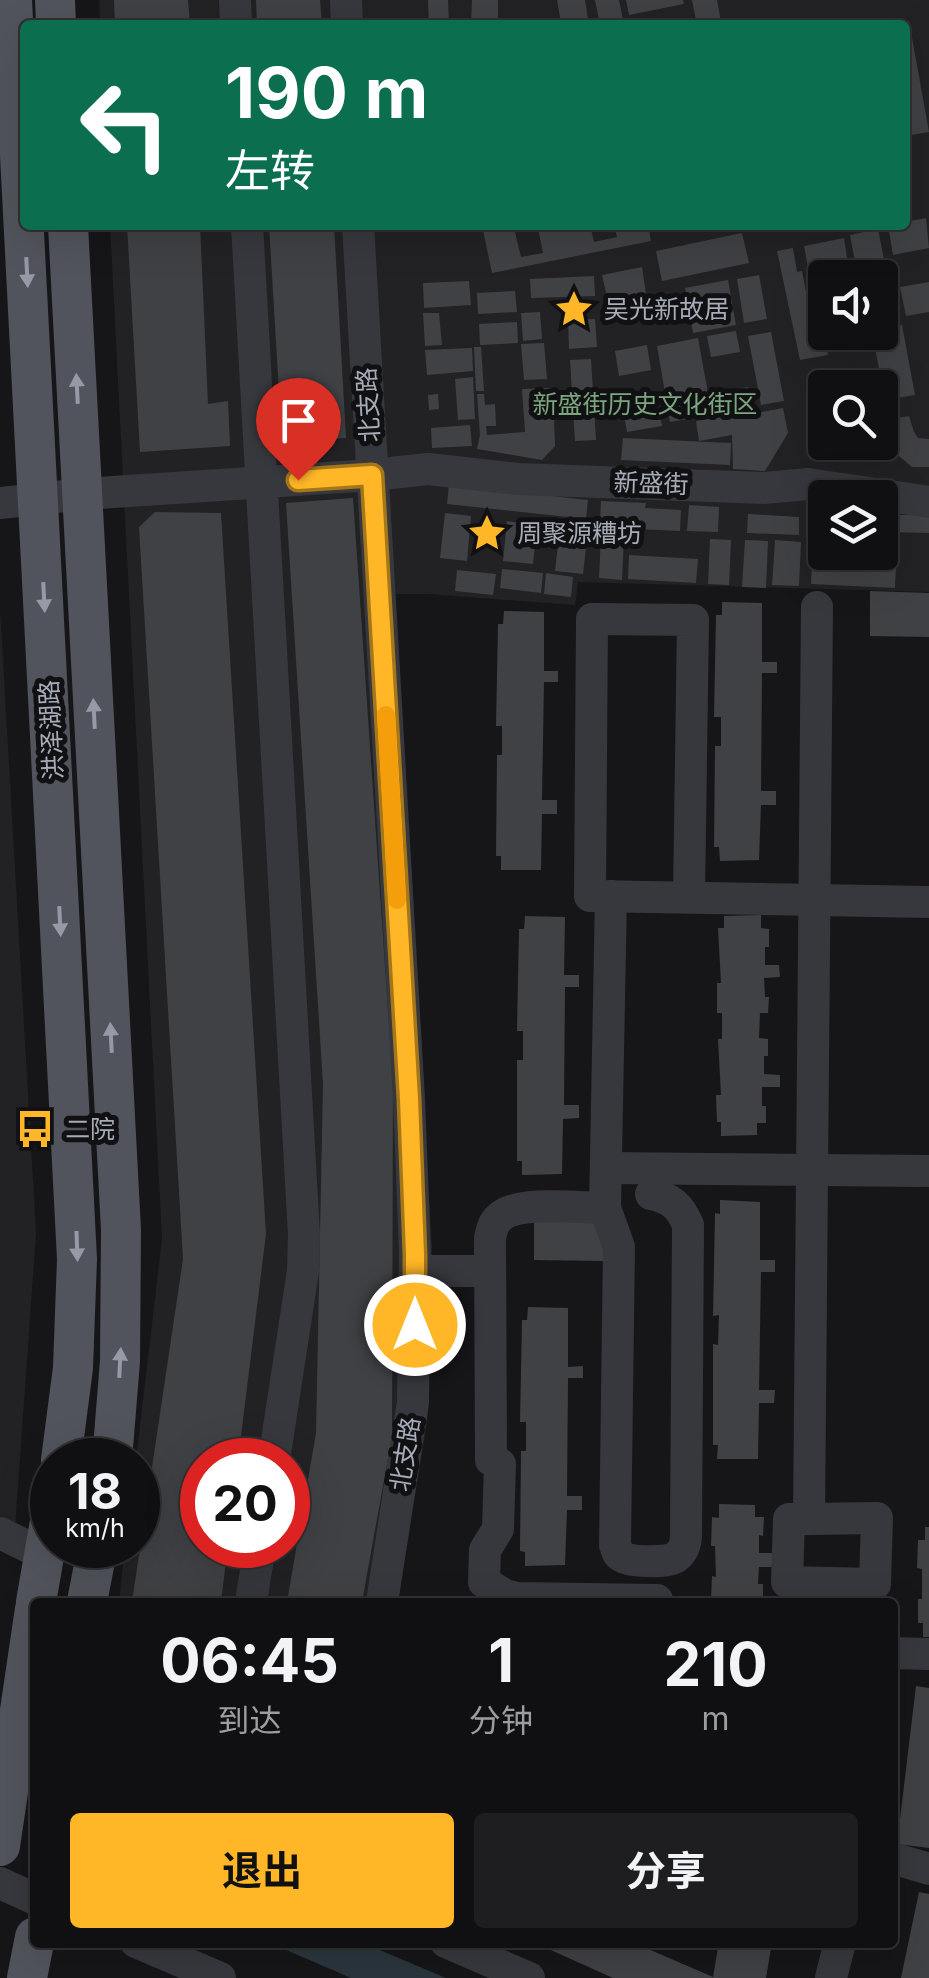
<!DOCTYPE html>
<html lang="zh">
<head>
<meta charset="utf-8">
<style>
  :root { --surface:#101012; --page:#1e1e20; --text:#f1f3f6; --muted:#9c9d9f; --line:#303032; --accent:#ffb727 }
  body { margin:0; font-family:Inter,"Noto Sans SC",sans-serif; background:var(--page); color:var(--text); height:100vh; display:flex; flex-direction:column; font-size:38px; white-space:nowrap }
  * { box-sizing:border-box; margin:0 }
  p { font-size:32px; color:var(--muted) }
  .icon { flex:none; width:55px; height:55px; fill:none; stroke:currentColor; stroke-width:2; stroke-linecap:round; stroke-linejoin:round }
  .map { position:relative; flex:1; overflow:hidden }
  .sheet { position:absolute; left:30px; top:1598px; width:868px; height:350px; display:flex; flex-direction:column; background:var(--surface); border-radius:10px; box-shadow:0 10px 40px #0002,0 0 0 2px var(--line) }
  .sheet>* { flex:none }
  .banner { position:absolute; left:20px; top:20px; width:890px; height:210px; border-radius:10px; box-shadow:0 10px 40px #0002,0 0 0 2px var(--line); background:#0b6e4f; color:#fff; overflow:hidden }
  .controls { position:absolute; left:808px; top:260px; display:grid; gap:20px }
  .controls a { display:grid; place-items:center; width:90px; height:90px; border-radius:10px; background:var(--surface); box-shadow:0 10px 40px #0002,0 0 0 2px var(--line); font-size:50px }
  .speed { position:absolute; left:30px; top:1438px; display:flex; gap:20px; font-size:50px; font-weight:700; text-align:center }
  .speed>* { display:grid; place-content:center; width:130px; height:130px; border-radius:50%; background:var(--surface); box-shadow:0 10px 40px #0002,0 0 0 2px var(--line); line-height:1 }
  .speed small { font-size:25px; font-weight:400 }
  .speed .limit { border:15px solid #d22; background:#fff; color:#111 }
  .pin { position:absolute; display:grid; place-items:center; width:85px; height:85px; color:#fff; margin:-102px -42px; border-radius:50% 50% 50% 0; rotate:-45deg; box-shadow:0 0 10px #0007 }
  .pin .icon { rotate:45deg }
  .me { position:absolute; width:110px; margin:-55px; rotate:0deg; stroke-linejoin:round; filter:drop-shadow(0 0 8px #0008) }
  .turn { display:flex; align-items:center; gap:35px; height:210px; padding:0 40px; font-size:45px }
  .turn .icon { width:130px; height:130px; stroke-width:2.5 }
  .turn b { display:block; font-size:70px; line-height:85px }
  .eta { display:flex; justify-content:space-evenly; align-items:center; height:170px; text-align:center }
  .eta b { font-size:60px; font-weight:700; line-height:70px }
  .cta { display:flex; gap:20px; margin-top:auto; padding:20px 40px }
  .cta a { flex:1; height:115px; border-radius:10px; background:var(--accent); color:#111; font-size:40px; font-weight:700; line-height:115px; text-align:center }
  .cta a+a { background:var(--page); color:var(--text) }
  .map>svg:first-child { display:block }
</style>
</head>
<body>
<div class="map">
<svg width="929" height="1978" viewBox="0 0 929 1978">
  <rect width="100%" height="100%" fill="#161618"/>
  <!-- built -->
  <g fill="#222225" fill-rule="evenodd">
    <path d="M99,0h830v592l-351,-10 -3,23 -147,-11h-36l40,653 -4,170 -30,185h-279l6,-57h13v-85h-2l26,-221 -52,-1014h795v-200h-805zM825,278h55v54h-55zM825,388h55v54h-55zM825,498h55v54h-55zM202,1460h86v85h-86z"/>
    <polygon points="0,608 36,1233 15,1528 0,1521"/>
  </g>
  <!-- water -->
  <polygon fill="#2b353d" points="270,1943 363,1943 446,1978 351,1978"/>
  <!-- building -->
  <g fill="#404145" fill-rule="evenodd">
    <polygon points="114,0 188,0 190,25 115,25"/>
    <polygon points="256,0 320,0 322,25 257,25"/>
    <polygon points="428,0 448,0 449,25 429,25"/>
    <polygon points="472,0 498,0 498,25 471,25"/>
    <polygon points="557,0 585,0 588,19 561,23"/>
    <polygon points="595,0 619,0 624,25 600,25"/>
    <polygon points="626,0 683,0 684,4 629,15"/>
    <polygon points="692,0 717,0 721,22 697,25"/>
    <polygon points="909,21 929,132 905,136 905,22"/>
    <polygon points="926,218 929,248 893,255 888,225 905,225 905,222"/>
    <polygon points="127,225 200,225 208,404 228,401 230,446 140,452"/>
    <polygon points="269,225 334,225 346,438 282,442"/>
    <path d="M476,225h114l4,17 23,-5 -3,-12h34l3,16 -159,32 -9,-43 -6,1zM538,228l5,25 -22,4 -6,-25z"/>
    <polygon points="878,229 896,320 880,323 880,278 858,278 850,235"/>
    <polygon points="742,233 749,263 662,281 656,251"/>
    <polygon points="844,238 848,264 809,272 804,246"/>
    <polygon points="793,248 797,272 802,271 809,308 825,306 824,333 828,355 800,360 777,251"/>
    <polygon points="642,267 646,294 608,301 602,275"/>
    <polygon points="759,275 767,319 744,323 737,279"/>
    <polygon points="594,276 595,296 531,298 530,279"/>
    <polygon points="728,280 736,325 693,333 685,288"/>
    <polygon points="469,281 471,305 424,308 423,283"/>
    <polygon points="929,282 929,312 906,316 900,287"/>
    <polygon points="515,291 517,312 478,314 477,293"/>
    <polygon points="540,312 542,339 523,341 521,313"/>
    <polygon points="423,313 439,313 442,345 425,346"/>
    <polygon points="595,319 597,347 569,349 568,320"/>
    <polygon points="517,322 518,343 480,345 479,324"/>
    <polygon points="902,325 915,395 885,400 872,332 880,332 880,329"/>
    <polygon points="736,331 740,352 711,357 707,336"/>
    <polygon points="771,332 784,401 761,405 748,336"/>
    <polygon points="698,338 712,415 670,422 657,346"/>
    <polygon points="544,343 547,379 524,380 521,344"/>
    <polygon points="647,345 651,370 619,376 615,351"/>
    <polygon points="474,347 481,347 484,391 476,391"/>
    <polygon points="472,348 473,371 427,375 425,350"/>
    <polygon points="591,359 596,440 575,441 570,360"/>
    <polygon points="473,377 475,419 458,420 455,379"/>
    <polygon points="748,387 751,408 723,413 719,392"/>
    <polygon points="553,388 555,446 542,460 477,449 480,435 477,394 484,394 485,405 495,404 496,426 486,426 487,435 525,432 522,389"/>
    <polygon points="438,394 439,409 429,410 428,395"/>
    <polygon points="658,404 662,426 627,432 623,411"/>
    <polygon points="783,408 788,433 765,471 733,469 732,435 699,441 696,421 729,415 729,418"/>
    <polygon points="909,416 914,432 918,438 929,439 929,467 912,467 892,450 885,420"/>
    <polygon points="470,425 472,446 432,448 431,428"/>
    <polygon points="623,438 731,443 730,465 621,460"/>
    <polygon points="449,485 588,500 586,519 447,504"/>
    <polygon points="353,498 393,1083 392,1436 362,1602 287,1602 316,1433 323,1084 286,503"/>
    <polygon points="601,501 646,503 645,508 681,510 680,531 616,528 616,524 600,523"/>
    <polygon points="689,505 719,507 718,532 687,531"/>
    <polygon points="814,511 825,511 825,533 813,532"/>
    <polygon points="155,512 221,513 266,1234 238,1460 202,1460 202,1545 228,1545 221,1602 132,1602 183,1259 139,527"/>
    <polygon points="445,513 471,516 467,561 440,558"/>
    <polygon points="748,514 799,517 799,535 747,533"/>
    <polygon points="887,515 929,515 929,533 887,532"/>
    <polygon points="507,521 537,525 533,564 503,561"/>
    <polygon points="560,528 588,531 583,574 555,571"/>
    <polygon points="601,535 624,536 622,580 599,578"/>
    <polygon points="710,539 731,540 729,585 708,584"/>
    <polygon points="745,540 768,541 766,588 742,587"/>
    <polygon points="775,540 801,542 799,586 772,585"/>
    <polygon points="813,541 825,541 825,552 880,552 880,544 897,545 895,588 811,584"/>
    <polygon points="629,555 698,559 696,583 628,579"/>
    <polygon points="502,569 543,573 541,593 500,588"/>
    <polygon points="457,570 496,574 493,595 455,591"/>
    <polygon points="546,573 573,577 571,597 544,594"/>
    <polygon points="870,591 929,593 929,637 870,636"/>
    <polygon points="722,602 762,603 762,662 777,662 777,673 762,673 761,791 776,791 776,805 761,805 759,860 720,861 719,847 714,847 715,746 721,746 721,717 714,717 716,615 722,615"/>
    <polygon points="504,611 544,612 544,671 558,671 558,682 544,682 542,800 557,800 557,814 542,814 541,870 501,870 501,856 496,856 497,755 502,755 502,726 496,726 498,624 503,624"/>
    <polygon points="761,915 761,928 769,929 769,947 765,947 765,965 779,965 780,977 764,978 765,997 769,997 768,1013 760,1013 759,1038 768,1039 768,1056 764,1056 764,1074 780,1075 780,1087 762,1087 762,1106 766,1106 766,1123 757,1123 757,1135 721,1136 721,1122 717,1122 716,1095 721,1095 718,1039 722,1039 722,1013 717,1013 717,983 721,983 718,928 724,928 724,916"/>
    <polygon points="525,916 565,917 564,975 579,975 579,987 565,987 564,1105 579,1105 579,1118 563,1119 562,1174 522,1175 522,1161 517,1161 517,1060 523,1060 523,1031 517,1031 519,929 524,929"/>
    <polygon points="720,1200 760,1202 760,1260 775,1260 775,1272 761,1272 759,1390 775,1390 774,1403 759,1403 758,1459 717,1459 718,1445 713,1445 713,1344 718,1345 719,1315 713,1316 715,1213 720,1214"/>
    <polygon points="534,1222 604,1222 604,1261 534,1260"/>
    <polygon points="528,1307 568,1308 568,1367 583,1366 583,1378 568,1378 567,1496 582,1496 582,1510 567,1510 565,1565 525,1566 525,1552 520,1551 521,1451 526,1451 526,1422 520,1422 522,1320 527,1320"/>
    <polygon points="719,1504 755,1505 755,1517 764,1517 763,1536 759,1535 759,1553 774,1553 775,1567 759,1567 758,1584 763,1584 763,1601 717,1602 717,1600 711,1600 712,1576 716,1577 715,1546 711,1546 712,1517 719,1518"/>
    <polygon points="925,1527 929,1527 929,1637 923,1637 923,1623 918,1623 918,1599 922,1599 922,1569 917,1568 918,1540 925,1540"/>
    <polygon points="916,1686 929,1688 929,1848 897,1844"/>
    <polygon points="919,1892 929,1894 929,1978 901,1978"/>
    <polygon points="533,1942 632,1942 713,1977 719,1942 772,1942 766,1978 613,1978"/>
  </g>
  <g fill="none" stroke-linecap="round" stroke-linejoin="round">
    <!-- minor -->
    <g stroke="#36383d" stroke-width="32">
      <polyline points="235,0 236,25"/>
      <polyline points="346,0 347,25"/>
      <polyline points="247,225 304,1235 303,1271 274,1460"/>
      <polyline points="358,225 409,1099 415,1253 413,1402 382,1602"/>
      <polyline points="0,503 83,494 372,475 428,469 518,479 764,488 808,484 929,502"/>
      <path d="M611,896l-6,312c-26,0 -86,-8 -105,9 -7,6 -8,12 -10,21l1,222 9,4 -2,65 -13,21 -1,32 21,13 12,3 140,2"/>
      <polyline points="689,897 693,620 592,619 590,896 929,902"/>
      <polyline points="606,1168 929,1171"/>
      <path d="M605,1208l14,39 -4,298c3,8 2,10 10,13 9,4 44,5 51,-1 8,-6 10,-13 10,-23l2,-309c-8,-19 -17,-27 -37,-31"/>
      <polyline points="415,1271 490,1271"/>
      <polyline points="809,1519 789,1519 787,1582 875,1584 877,1518 809,1519 817,607"/>
      <polyline points="0,1533 43,1554"/>
      <polyline points="251,1602 260,1545"/>
      <polyline points="892,1653 929,1654"/>
      <polyline points="892,1858 929,1869"/>
      <polyline points="0,1883 35,1899"/>
      <polyline points="136,1942 220,1978"/>
      <polyline points="446,1942 529,1978"/>
      <polyline points="831,1978 840,1942"/>
    </g>
    <!-- major -->
    <g stroke="#52545d" stroke-width="40">
      <polyline points="12,0 77,1259 73,1368 61,1460"/>
      <polyline points="55,0 56,25"/>
      <polyline points="68,225 121,1230 120,1361 112,1460"/>
      <polyline points="36,1602 52,1510"/>
      <polyline points="87,1602 98,1545"/>
      <polyline points="0,1846 35,1609"/>
      <polyline points="27,1978 35,1937"/>
    </g>
  </g>
  <!-- one-way arrows -->
  <defs><path id="oneway-solid" d="M-6-.8H1V-3.2L6.5 0L1 3.2V.8H-6Z" transform="scale(2.5)"/></defs>
  <g fill="#969aa7">
    <use href="#oneway-solid" transform="translate(27 272) rotate(87)"/>
    <use href="#oneway-solid" transform="translate(77 389) rotate(-93)"/>
    <use href="#oneway-solid" transform="translate(44 597) rotate(87)"/>
    <use href="#oneway-solid" transform="translate(94 714) rotate(-93)"/>
    <use href="#oneway-solid" transform="translate(60 921) rotate(87)"/>
    <use href="#oneway-solid" transform="translate(111 1038) rotate(-93)"/>
    <use href="#oneway-solid" transform="translate(77 1246) rotate(88)"/>
    <use href="#oneway-solid" transform="translate(120 1363) rotate(-87)"/>
  </g>
  <g fill="none" stroke-linecap="round" stroke-linejoin="round">
    <!-- route casing -->
    <g stroke="#a67719" stroke-width="25">
      <polyline id="route" points="298,480 372,475 409,1099 415,1254 415,1325"/>
    </g>
    <!-- route -->
    <use href="#route" stroke="#ffb727" stroke-width="18"/>
    <!-- slow -->
    <polyline stroke="#f59e0b" stroke-width="18" points="386,715 397,900"/>
  </g>
  <!-- icons -->
  <defs>
    <g id="sight-bare" transform="scale(3)"><path d="M0-6L1.8-2.2L6-1.7L2.9 1.2L3.7 5.4L0 3.3L-3.7 5.4L-2.9 1.2L-6-1.7L-1.8-2.2Z" fill="#ffb727" stroke="#111113" stroke-width="2.5" paint-order="stroke"/></g>
    <g id="bus-bare" transform="scale(3)"><path d="M-5-6H5V4H4V6H2V4H-2V6H-4V4H-5ZM-3.5-4V0h7V-4ZM-3.5 1.2v1.5H-2V1.2ZM2 1.2v1.5H3.5V1.2Z" fill="#ffb727" stroke="#111113" stroke-width="2.5" paint-order="stroke"/></g>
  </defs>
  <g fill-rule="evenodd">
    <use href="#sight-bare" x="574" y="309"/>
    <use href="#sight-bare" x="487" y="533"/>
    <use href="#bus-bare" x="35" y="1129"/>
  </g>
  <g text-anchor="middle" dominant-baseline="central" stroke-width="10" stroke-linejoin="round" paint-order="stroke">
    <!-- poi labels -->
    <g font-size="25" fill="#a7acb9" stroke="#111113" text-anchor="start">
      <text x="604" y="309">吴光新故居</text>
      <text x="517" y="533">周聚源糟坊</text>
      <text x="65" y="1129">二院</text>
    </g>
    <!-- park labels -->
    <g font-size="25" fill="#7ca67f" stroke="#111113">
      <text x="645" y="404">新盛街历史文化街区</text>
    </g>
    <!-- street labels -->
    <g font-size="25" fill="#a7acb9" stroke="#111113">
      <text transform="translate(368 405) rotate(-93)">北支路</text>
      <text transform="translate(651 483) rotate(2)">新盛街</text>
      <text transform="translate(51 730) rotate(-93)">洪泽湖路</text>
      <text transform="translate(405 1454) rotate(-81)">北支路</text>
    </g>
  </g>
</svg>
<div class="controls">
<a><svg class="icon" aria-label="sound" viewBox="0 0 24 24"><path d="M4 9h4l5-4v14l-5-4H4zM17 9q2 3 0 6"/></svg></a>
<a><svg class="icon" aria-label="search" viewBox="0 0 24 24"><circle cx="10" cy="10" r="6"/><path d="M15 15l6 6"/></svg></a>
<a><svg class="icon" aria-label="layers" viewBox="0 0 24 24"><path d="M12 4l9 5-9 5-9-5zM3 14l9 5 9-5"/></svg></a>
</div>
<div class="speed"><div>18<small>km/h</small></div><div class="limit">20</div></div>
<div class="pin" style="left:298px;top:480px;background:#d93025"><svg class="icon" aria-label="arrive" viewBox="0 0 24 24"><path d="M6 21V4h12l-3 4 3 4H6"/></svg></div>
<svg class="me" style="left:415px;top:1325px" viewBox="-20 -20 40 40"><circle r="17" fill="#ffb727" stroke="#fff" stroke-width="3"/><path d="M0-11L8 9 0 5-8 9z" fill="#fff"/></svg>
<div class="banner">
<div class="turn"><svg class="icon" aria-label="left" viewBox="0 0 24 24"><path d="M17 20v-9H6M10 6l-5 5 5 5"/></svg><div><b>190 m</b>左转</div></div>
</div>
<section class="sheet">
<div class="eta">
<div><b>06:45</b><p>到达</p></div>
<div><b>1</b><p>分钟</p></div>
<div><b>210</b><p>m</p></div>
</div>
<div class="cta"><a>退出</a><a>分享</a></div>
</section>
</div>
</body>
</html>
